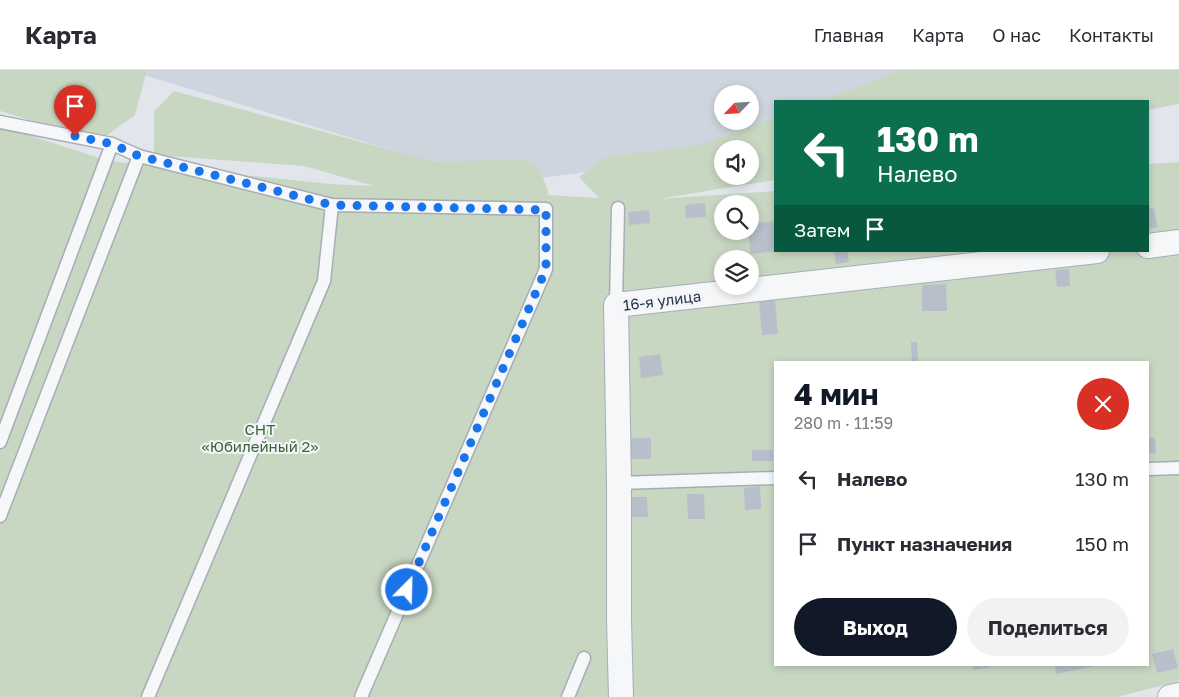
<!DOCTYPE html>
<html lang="ru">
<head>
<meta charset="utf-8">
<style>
  :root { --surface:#fff; --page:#f2f2f3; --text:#2b2b33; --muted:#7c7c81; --line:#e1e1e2; --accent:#111827 }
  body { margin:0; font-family:"Golos Text",sans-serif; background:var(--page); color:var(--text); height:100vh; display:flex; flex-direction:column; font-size:19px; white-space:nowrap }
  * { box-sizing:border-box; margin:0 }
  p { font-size:16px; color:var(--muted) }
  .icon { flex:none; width:28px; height:28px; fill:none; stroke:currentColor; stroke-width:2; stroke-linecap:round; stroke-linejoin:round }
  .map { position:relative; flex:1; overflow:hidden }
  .details { position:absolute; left:774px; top:291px; width:375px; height:305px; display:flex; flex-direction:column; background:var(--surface); border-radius:0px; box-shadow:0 2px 8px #0003 }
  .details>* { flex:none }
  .hud { position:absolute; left:774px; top:30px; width:375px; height:152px; border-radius:0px; box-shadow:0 2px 8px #0003; background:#0b6e4f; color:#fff; overflow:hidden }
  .needle { width:32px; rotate:245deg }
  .buttons { position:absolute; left:714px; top:15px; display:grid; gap:10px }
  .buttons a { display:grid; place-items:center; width:45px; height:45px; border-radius:50%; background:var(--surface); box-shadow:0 2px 8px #0003; font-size:25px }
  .pin { position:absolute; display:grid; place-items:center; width:42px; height:42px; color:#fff; margin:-51px -21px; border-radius:50% 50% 50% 0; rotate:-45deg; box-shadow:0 0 5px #0007 }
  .pin .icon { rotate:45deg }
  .me { position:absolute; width:55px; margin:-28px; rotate:23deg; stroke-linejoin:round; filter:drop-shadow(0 0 4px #0008) }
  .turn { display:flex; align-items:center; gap:18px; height:105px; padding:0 20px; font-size:22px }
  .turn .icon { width:65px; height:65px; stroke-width:2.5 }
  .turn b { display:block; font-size:35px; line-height:42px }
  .then { display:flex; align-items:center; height:48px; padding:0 20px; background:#0003; gap:10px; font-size:19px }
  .round { display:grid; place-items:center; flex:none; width:52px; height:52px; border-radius:26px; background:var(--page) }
  .summary { display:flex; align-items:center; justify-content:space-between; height:85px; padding:0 20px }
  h1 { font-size:30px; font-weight:700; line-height:38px; color:var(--accent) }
  .button { display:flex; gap:10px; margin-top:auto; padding:10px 20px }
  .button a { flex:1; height:58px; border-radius:30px; background:var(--accent); color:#fff; font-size:20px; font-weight:700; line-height:58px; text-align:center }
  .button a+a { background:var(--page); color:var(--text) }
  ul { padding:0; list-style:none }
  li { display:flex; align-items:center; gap:15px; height:65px; padding:0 20px }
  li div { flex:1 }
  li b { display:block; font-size:19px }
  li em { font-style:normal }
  header { display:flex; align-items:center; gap:30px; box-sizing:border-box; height:70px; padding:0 25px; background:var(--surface); border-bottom:1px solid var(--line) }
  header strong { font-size:24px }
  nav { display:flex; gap:28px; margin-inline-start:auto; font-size:18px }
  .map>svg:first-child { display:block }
</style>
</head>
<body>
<header>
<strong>Карта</strong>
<nav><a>Главная</a><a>Карта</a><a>О нас</a><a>Контакты</a></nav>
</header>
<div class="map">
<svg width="1179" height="627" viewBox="0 0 1179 627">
  <rect width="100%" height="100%" fill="#e2e6ec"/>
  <!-- built -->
  <path fill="#cfd5de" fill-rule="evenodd" d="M127,0h931l-131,31h-152v36l-53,12 -36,10 -186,24zM722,24h28v27h-28z"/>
  <!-- green -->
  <g fill="#c8d7c2" fill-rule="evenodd">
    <polygon points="0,0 147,0 135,45 99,71 0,41"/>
    <polygon points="902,0 1179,0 1179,34 1148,40 1148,31 821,31"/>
    <path d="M174,21l261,71 87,-3 17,8 10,27 -2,1 52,3 -20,-21 27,-20 93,-12 76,-27v62l-117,19 117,-8v60h373v-87l31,-2v519l-62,16h-1117v-571l109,35 222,23 43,2 -70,-20 -150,-11v-44zM722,79h28v27h-28zM722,134h28v27h-28zM722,189h28v27h-28zM775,292h373v303h-373z"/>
  </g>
  <!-- building -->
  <g fill="#b8bfca">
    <polygon points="705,133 706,147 686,148 685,135"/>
    <polygon points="1154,138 1158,157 1148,159 1148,139"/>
    <polygon points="649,140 650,153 629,155 628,142"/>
    <polygon points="775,151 775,181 751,184 748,161 750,161 750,154"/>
    <polygon points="834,181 847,181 849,192 836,194"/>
    <polygon points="1069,199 1070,216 1057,217 1055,200"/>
    <polygon points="946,214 947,241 922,241 922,215"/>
    <polygon points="775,230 778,264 762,265 759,231"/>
    <polygon points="911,272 917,272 918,292 912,292"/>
    <polygon points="660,284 663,305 641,308 639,287"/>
    <rect x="627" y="368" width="24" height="21"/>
    <polygon points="1148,368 1155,368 1156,383 1148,383"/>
    <rect x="752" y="380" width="21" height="11"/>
    <polygon points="760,416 761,439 745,440 744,418"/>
    <polygon points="687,424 704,424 705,449 688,449"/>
    <polygon points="630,427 647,427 648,447 630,447"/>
    <polygon points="1173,579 1178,598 1157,603 1152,584"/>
    <polygon points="972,595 990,595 991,597 973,600"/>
    <polygon points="1055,595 1096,595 1096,596 1056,604"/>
  </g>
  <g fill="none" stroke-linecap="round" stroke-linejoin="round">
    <!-- service casing -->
    <g stroke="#a6adb7" stroke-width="15">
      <g id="service">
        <polyline points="0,52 112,74 139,86 332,135 546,139 546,199 361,627"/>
        <polyline points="616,235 618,138"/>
        <polyline points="0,372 112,74"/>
        <polyline points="1148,399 1179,398"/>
        <polyline points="619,413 775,408"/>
        <polyline points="0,446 139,86"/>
        <polyline points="148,627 324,211 332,135"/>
        <polyline points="568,627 584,588"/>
      </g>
    </g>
    <!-- minor casing -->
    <g stroke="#a6adb7" stroke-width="26">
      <g id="minor">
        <polyline points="1148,176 1179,172"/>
        <polyline points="621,627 619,550 619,413 616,235 1097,181"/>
        <polyline points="1170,627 1179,625"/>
      </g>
    </g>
    <!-- service -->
    <use href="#service" stroke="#f5f7f9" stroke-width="12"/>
    <!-- minor -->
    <use href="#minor" stroke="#f5f7f9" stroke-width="24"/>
  </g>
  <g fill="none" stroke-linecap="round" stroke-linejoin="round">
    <!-- route -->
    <polyline stroke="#1a73e8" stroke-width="9" stroke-dasharray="0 16.2" points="75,66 112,74 139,86 332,135 546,140 546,199 407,520"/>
  </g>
  <g text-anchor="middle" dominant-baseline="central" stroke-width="4" stroke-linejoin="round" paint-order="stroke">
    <!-- street labels -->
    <g font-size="15" fill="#283446" stroke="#f2f5f9">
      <text transform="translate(662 230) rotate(-7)">16-я улица</text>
    </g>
    <!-- park labels -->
    <g font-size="15" fill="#3e6333" stroke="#f2f5f9">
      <text x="260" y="359">СНТ<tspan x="260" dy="17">«Юбилейный 2»</tspan></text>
    </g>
  </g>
</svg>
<div class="buttons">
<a><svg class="needle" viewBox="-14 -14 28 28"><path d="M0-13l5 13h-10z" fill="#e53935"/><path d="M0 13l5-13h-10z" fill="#7c7c81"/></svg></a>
<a><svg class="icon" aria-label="sound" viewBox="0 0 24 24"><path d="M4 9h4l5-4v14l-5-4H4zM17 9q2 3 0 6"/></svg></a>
<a><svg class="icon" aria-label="search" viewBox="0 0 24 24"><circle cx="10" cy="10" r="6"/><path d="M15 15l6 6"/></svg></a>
<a><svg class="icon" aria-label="layers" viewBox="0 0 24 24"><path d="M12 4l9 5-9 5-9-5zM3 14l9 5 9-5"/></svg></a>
</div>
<div class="pin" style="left:75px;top:66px;background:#d93025"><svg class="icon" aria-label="arrive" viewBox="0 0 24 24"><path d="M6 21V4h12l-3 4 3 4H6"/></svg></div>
<svg class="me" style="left:407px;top:520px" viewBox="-20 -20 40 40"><circle r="17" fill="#1a73e8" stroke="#fff" stroke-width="3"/><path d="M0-11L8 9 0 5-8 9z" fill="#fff"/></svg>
<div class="hud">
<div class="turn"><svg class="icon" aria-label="left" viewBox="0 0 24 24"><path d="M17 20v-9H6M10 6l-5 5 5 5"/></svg><div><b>130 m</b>Налево</div></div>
<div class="then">Затем<svg class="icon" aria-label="arrive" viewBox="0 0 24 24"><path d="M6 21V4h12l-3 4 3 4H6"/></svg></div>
</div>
<section class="details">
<div class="summary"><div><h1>4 мин</h1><p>280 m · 11:59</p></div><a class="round" style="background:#d93025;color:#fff"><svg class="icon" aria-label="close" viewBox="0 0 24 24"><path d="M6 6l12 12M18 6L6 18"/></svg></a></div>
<ul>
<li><svg class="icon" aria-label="left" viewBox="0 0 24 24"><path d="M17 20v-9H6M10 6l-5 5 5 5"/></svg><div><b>Налево</b></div><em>130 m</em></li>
<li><svg class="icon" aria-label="arrive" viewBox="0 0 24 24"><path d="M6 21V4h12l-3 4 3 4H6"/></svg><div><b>Пункт назначения</b></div><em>150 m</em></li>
</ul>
<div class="button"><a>Выход</a><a>Поделиться</a></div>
</section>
</div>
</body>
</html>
